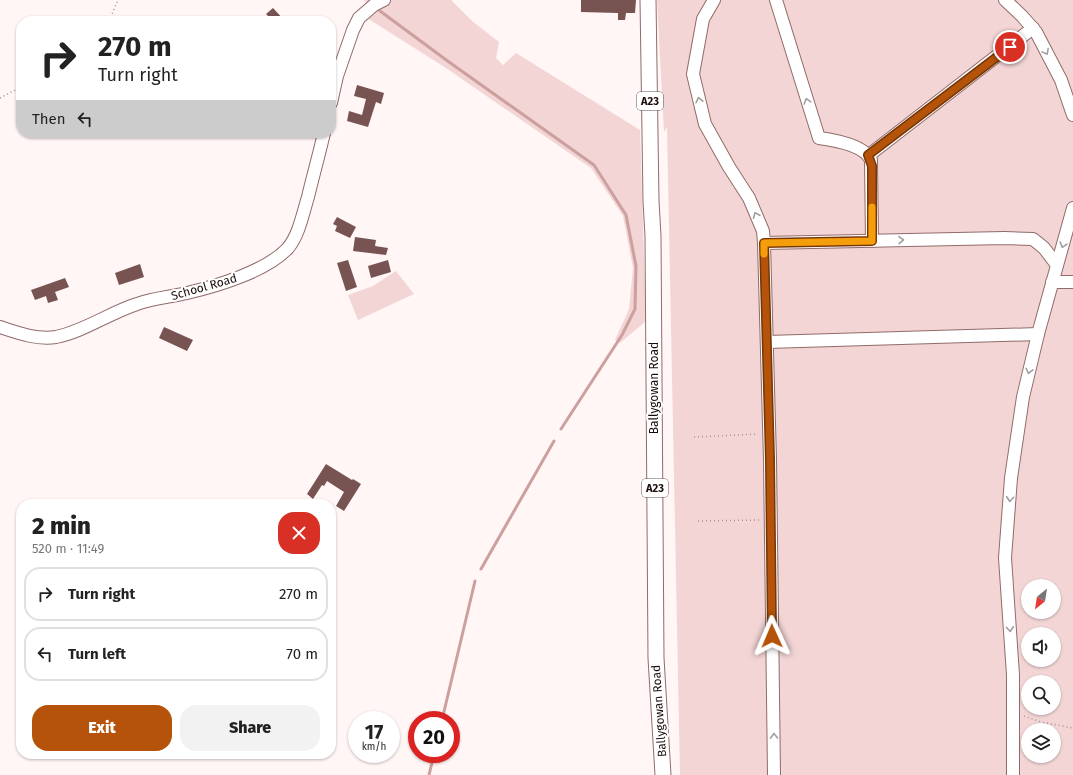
<!DOCTYPE html>
<html lang="en">
<head>
<meta charset="utf-8">
<style>
  :root { --surface:#fff; --page:#f2f2f2; --text:#222; --muted:#767676; --line:#e0e0e0; --accent:#b45309 }
  body { margin:0; font-family:"Fira Sans",sans-serif; background:var(--page); color:var(--text); height:100vh; display:flex; flex-direction:column; font-size:15px; white-space:nowrap }
  * { box-sizing:border-box; margin:0 }
  p { font-size:13px; color:var(--muted) }
  .icon { flex:none; width:22px; height:22px; fill:none; stroke:currentColor; stroke-width:2; stroke-linecap:round; stroke-linejoin:round }
  .map { position:relative; flex:1; overflow:hidden }
  .sheet { position:absolute; left:16px; top:499px; width:320px; height:260px; display:flex; flex-direction:column; background:var(--surface); border-radius:16px; box-shadow:0 1px 3px #0004 }
  .sheet>* { flex:none }
  .banner { position:absolute; left:16px; top:16px; width:320px; height:122px; border-radius:16px; box-shadow:0 1px 3px #0004; background:#fff; color:var(--text); overflow:hidden }
  .needle { width:26px; rotate:210deg }
  .tools { position:absolute; left:1021px; top:579px; display:grid; gap:8px }
  .tools a { display:grid; place-items:center; width:40px; height:40px; border-radius:50%; background:var(--surface); box-shadow:0 1px 3px #0004; font-size:20px }
  .speed { position:absolute; left:348px; top:711px; display:flex; gap:8px; font-size:20px; font-weight:700; text-align:center }
  .speed>* { display:grid; place-content:center; width:52px; height:52px; border-radius:50%; background:var(--surface); box-shadow:0 1px 3px #0004; line-height:1 }
  .speed small { font-size:10px; font-weight:400 }
  .speed .limit { border:6px solid #d22; background:#fff; color:#111 }
  .pin { position:absolute; display:grid; place-items:center; width:34px; height:34px; color:#fff; margin:-17px; border:2px solid #fff; border-radius:50%; box-shadow:0 1px 4px #0007 }
  .me { position:absolute; width:44px; margin:-22px; rotate:359deg; stroke-linejoin:round; filter:drop-shadow(0 0 3px #0008) }
  .turn { display:flex; align-items:center; gap:14px; height:84px; padding:0 16px; font-size:18px }
  .turn .icon { width:52px; height:52px; stroke-width:2.5 }
  .turn b { display:block; font-size:28px; line-height:34px }
  .then { display:flex; align-items:center; height:38px; padding:0 16px; background:#0003; gap:8px; font-size:15px }
  .round { display:grid; place-items:center; flex:none; width:42px; height:42px; border-radius:16px; background:var(--page) }
  .headline { display:flex; align-items:center; justify-content:space-between; height:68px; padding:0 16px }
  h1 { font-size:24px; font-weight:800; line-height:30px }
  .button { display:flex; gap:8px; margin-top:auto; padding:8px 16px }
  .button a { flex:1; height:46px; border-radius:16px; background:var(--accent); color:#fff; font-size:16px; font-weight:800; line-height:46px; text-align:center }
  .button a+a { background:var(--page); color:var(--text) }
  ul { padding:0; list-style:none }
  li { display:flex; align-items:center; gap:12px; height:54px; margin:0 8px 6px; padding:0 8px; border:2px solid var(--line); border-radius:16px }
  li div { flex:1 }
  li b { display:block; font-size:15px }
  li em { font-style:normal }
  .map>svg:first-child { display:block }
</style>
</head>
<body>
<div class="map">
<svg width="1073" height="775" viewBox="0 0 1073 775">
  <rect width="100%" height="100%" fill="#fff6f5"/>
  <!-- green -->
  <g fill="#f2d5d4" fill-rule="evenodd">
    <polygon points="364,0 452,0 452,1 472,21 499,42 496,58 503,65 516,53 640,130 646,321 620,343 615,340 629,309 633,268 623,216 591,168 446,68 367,18 373,11"/>
    <path d="M657,0h416v775h-393l-13,-648 -3,5zM1028,586h26v26h-26zM1028,634h26v26h-26zM1028,682h26v26h-26zM1028,730h26v26h-26z"/>
    <polygon points="396,271 414,294 358,320 348,295 373,286"/>
  </g>
  <g fill="none" stroke-linecap="round" stroke-linejoin="round">
    <!-- stream -->
    <g stroke="#cca09e" stroke-width="3">
      <polyline points="380,11 449,62 594,165 626,215 636,266 635,309 622,335 561,429"/>
      <polyline points="481,569 554,441"/>
      <polyline points="442,720 475,581"/>
      <polyline points="429,775 434,754"/>
    </g>
  </g>
  <!-- building -->
  <g fill="#775352">
    <polygon points="581,0 636,0 635,13 626,13 625,20 618,20 618,13 581,12"/>
    <polygon points="273,8 285,21 273,21 266,14"/>
    <polygon points="357,85 384,93 381,104 376,102 368,127 347,121 349,111 362,115 366,99 354,96"/>
    <polygon points="337,217 356,227 350,238 335,231 337,226 333,224"/>
    <polygon points="355,237 376,240 375,246 388,248 386,255 353,251"/>
    <polygon points="348,260 357,287 346,291 337,263"/>
    <polygon points="388,260 391,272 371,278 368,266"/>
    <polygon points="140,264 144,277 119,285 115,273"/>
    <polygon points="65,278 69,287 55,292 58,300 48,303 46,296 35,300 31,290"/>
    <polygon points="164,327 193,340 187,351 159,338"/>
    <polygon points="326,464 352,480 353,479 361,484 344,511 336,506 344,492 327,481 324,486 322,485 313,499 307,494"/>
  </g>
  <g fill="none" stroke-linecap="round" stroke-linejoin="round">
    <!-- minor casing -->
    <g stroke="#916b6a" stroke-width="14">
      <g id="minor">
        <polyline points="714,0 703,19 693,74 705,124 729,167 749,198 763,231 764,243 770,460 774,775"/>
        <path d="M776,0l43,138c15,2 45,7 52,22l1,81"/>
        <polyline points="1005,0 1022,16 1036,32 1061,80 1073,115"/>
        <polyline points="331,103 337,76 353,30 359,18 374,5 384,0"/>
        <polyline points="869,155 1033,28"/>
        <polyline points="764,243 1005,238 1033,239 1044,248 1057,265"/>
        <polyline points="1052,282 1073,282"/>
        <path d="M0,327c18,6 37,13 56,10 29,-6 53,-24 81,-33 16,-6 33,-7 50,-11 30,-7 80,-22 101,-45 11,-13 15,-35 20,-51 5,-21 11,-42 16,-64"/>
        <polyline points="767,342 1038,334"/>
        <polyline points="1013,775 1013,675 1005,558 1011,478 1023,397 1038,334 1073,208"/>
      </g>
    </g>
    <!-- major casing -->
    <g stroke="#916b6a" stroke-width="17">
      <polyline id="major" points="648,0 651,201 653,236 656,658 663,775"/>
    </g>
    <!-- path -->
    <g stroke="#a09594" stroke-width="1.5" stroke-dasharray="1 3" stroke-linecap="butt">
      <polyline points="109,21 118,0"/>
      <polyline points="0,98 21,87"/>
      <polyline points="694,437 758,434"/>
      <polyline points="698,521 760,520"/>
      <polyline points="1024,716 1041,722 1073,728"/>
    </g>
    <!-- minor -->
    <use href="#minor" stroke="#fff" stroke-width="12"/>
    <!-- major -->
    <use href="#major" stroke="#fff" stroke-width="15"/>
  </g>
  <!-- one-way arrows -->
  <defs><path id="oneway-chevron" d="M-2-3.5L2.5 0L-2 3.5" fill="none" stroke-width="1.6" stroke-linecap="round" stroke-linejoin="round"/></defs>
  <g stroke="#a39e9e">
    <use href="#oneway-chevron" transform="translate(1046 52) rotate(62)"/>
    <use href="#oneway-chevron" transform="translate(699 100) rotate(-103)"/>
    <use href="#oneway-chevron" transform="translate(807 101) rotate(-107)"/>
    <use href="#oneway-chevron" transform="translate(756 215) rotate(-112)"/>
    <use href="#oneway-chevron" transform="translate(901 240) rotate(-1)"/>
    <use href="#oneway-chevron" transform="translate(1063 245) rotate(106)"/>
    <use href="#oneway-chevron" transform="translate(1029 371) rotate(103)"/>
    <use href="#oneway-chevron" transform="translate(1010 499) rotate(94)"/>
    <use href="#oneway-chevron" transform="translate(1010 629) rotate(86)"/>
    <use href="#oneway-chevron" transform="translate(774 736) rotate(-91)"/>
  </g>
  <g fill="none" stroke-linecap="round" stroke-linejoin="round">
    <!-- route casing -->
    <g stroke="#753606" stroke-width="10">
      <polyline id="route" points="772,636 770,460 764,243 872,241 872,166 868,155 1010,47"/>
    </g>
    <!-- route -->
    <use href="#route" stroke="#b45309" stroke-width="7"/>
    <!-- slow -->
    <polyline stroke="#f59e0b" stroke-width="7" points="764,254 764,243 872,241 872,207"/>
  </g>
  <g text-anchor="middle" dominant-baseline="central" stroke-width="4" stroke-linejoin="round" paint-order="stroke">
    <!-- shield labels -->
    <g fill="#fff" stroke="#5f5555" stroke-width="1">
      <rect x="637" y="92" width="26" height="18" rx="3"/>
      <rect x="642" y="479" width="26" height="18" rx="3"/>
    </g>
    <g font-size="11" font-weight="bold" fill="#1a0c0c">
      <text x="650" y="101">A23</text>
      <text x="655" y="488">A23</text>
    </g>
    <!-- street labels -->
    <g font-size="12" fill="#1a0c0c" stroke="#fff">
      <text transform="translate(204 287) rotate(-16)">School Road</text>
      <text transform="translate(654 388) rotate(-90)">Ballygowan Road</text>
      <text transform="translate(659 711) rotate(-94)">Ballygowan Road</text>
    </g>
  </g>
</svg>
<div class="tools">
<a><svg class="needle" viewBox="-14 -14 28 28"><path d="M0-13l5 13h-10z" fill="#e53935"/><path d="M0 13l5-13h-10z" fill="#767676"/></svg></a>
<a><svg class="icon" aria-label="sound" viewBox="0 0 24 24"><path d="M4 9h4l5-4v14l-5-4H4zM17 9q2 3 0 6"/></svg></a>
<a><svg class="icon" aria-label="search" viewBox="0 0 24 24"><circle cx="10" cy="10" r="6"/><path d="M15 15l6 6"/></svg></a>
<a><svg class="icon" aria-label="layers" viewBox="0 0 24 24"><path d="M12 4l9 5-9 5-9-5zM3 14l9 5 9-5"/></svg></a>
</div>
<div class="speed"><div>17<small>km/h</small></div><div class="limit">20</div></div>
<div class="pin" style="left:1010px;top:47px;background:#d93025"><svg class="icon" aria-label="arrive" viewBox="0 0 24 24"><path d="M6 21V4h12l-3 4 3 4H6"/></svg></div>
<svg class="me" style="left:772px;top:636px" viewBox="-20 -20 40 40"><path d="M0-17L14 15 0 8-14 15z" fill="#b45309" stroke="#fff" stroke-width="4"/></svg>
<div class="banner">
<div class="turn"><svg class="icon" aria-label="right" viewBox="0 0 24 24"><path d="M7 20v-9h11M14 6l5 5-5 5"/></svg><div><b>270 m</b>Turn right</div></div>
<div class="then">Then<svg class="icon" aria-label="left" viewBox="0 0 24 24"><path d="M17 20v-9H6M10 6l-5 5 5 5"/></svg></div>
</div>
<section class="sheet">
<div class="headline"><div><h1>2 min</h1><p>520 m · 11:49</p></div><a class="round" style="background:#d93025;color:#fff"><svg class="icon" aria-label="close" viewBox="0 0 24 24"><path d="M6 6l12 12M18 6L6 18"/></svg></a></div>
<ul>
<li><svg class="icon" aria-label="right" viewBox="0 0 24 24"><path d="M7 20v-9h11M14 6l5 5-5 5"/></svg><div><b>Turn right</b></div><em>270 m</em></li>
<li><svg class="icon" aria-label="left" viewBox="0 0 24 24"><path d="M17 20v-9H6M10 6l-5 5 5 5"/></svg><div><b>Turn left</b></div><em>70 m</em></li>
</ul>
<div class="button"><a>Exit</a><a>Share</a></div>
</section>
</div>
</body>
</html>
